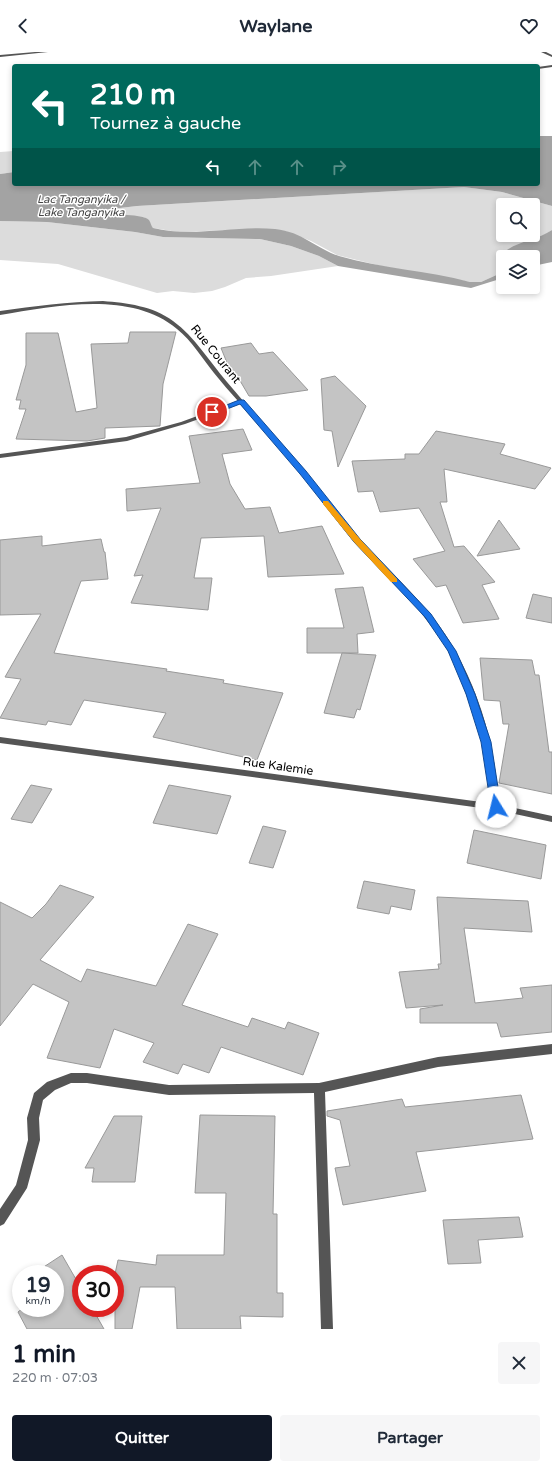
<!DOCTYPE html>
<html lang="fr">
<head>
<meta charset="utf-8">
<style>
  :root { --surface:#fff; --page:#f6f6f7; --text:#1f2937; --muted:#747a83; --accent:#111827 }
  body { margin:0; font-family:"Varela Round",sans-serif; background:var(--page); color:var(--text); height:100vh; display:flex; flex-direction:column; font-size:15px; white-space:nowrap }
  * { box-sizing:border-box; margin:0 }
  p { font-size:13px; color:var(--muted) }
  .icon { flex:none; width:22px; height:22px; fill:none; stroke:currentColor; stroke-width:2; stroke-linecap:round; stroke-linejoin:round }
  .map { position:relative; height:1277px; overflow:hidden }
  .side { display:flex; flex-direction:column; background:var(--surface); flex:1 }
  .side>* { flex:none }
  .banner { position:absolute; left:12px; top:12px; width:528px; height:122px; border-radius:4px; box-shadow:0 2px 6px #0003; background:#00695c; color:#fff; overflow:hidden }
  .controls { position:absolute; left:496px; top:146px; display:grid; gap:8px }
  .controls a { display:grid; place-items:center; width:44px; height:44px; border-radius:4px; background:var(--surface); box-shadow:0 2px 6px #0003; font-size:20px }
  .speed { position:absolute; left:12px; top:1213px; display:flex; gap:8px; font-size:20px; font-weight:700; text-align:center }
  .speed>* { display:grid; place-content:center; width:52px; height:52px; border-radius:50%; background:var(--surface); box-shadow:0 2px 6px #0003; line-height:1 }
  .speed small { font-size:10px; font-weight:400 }
  .speed .limit { border:6px solid #d22; background:#fff; color:#111 }
  .pin { position:absolute; display:grid; place-items:center; width:34px; height:34px; color:#fff; margin:-17px; border:2px solid #fff; border-radius:50%; box-shadow:0 1px 4px #0007 }
  .me { position:absolute; width:44px; margin:-22px; rotate:351deg; stroke-linejoin:round; filter:drop-shadow(0 0 3px #0008) }
  .turn { display:flex; align-items:center; gap:14px; height:84px; padding:0 12px; font-size:18px }
  .turn .icon { width:52px; height:52px; stroke-width:2.5 }
  .turn b { display:block; font-size:28px; line-height:34px }
  .lanes { display:flex; align-items:center; height:38px; padding:0 12px; background:#0003; justify-content:center; gap:20px; direction:ltr }
  .lanes .off { opacity:.35 }
  .round { display:grid; place-items:center; flex:none; width:42px; height:42px; border-radius:4px; background:var(--page) }
  .head { display:flex; align-items:center; justify-content:space-between; height:68px; padding:0 12px }
  h1 { font-size:24px; font-weight:700; line-height:30px; color:var(--accent) }
  .action { display:flex; gap:8px; margin-top:auto; padding:8px 12px }
  .action a { flex:1; height:46px; border-radius:4px; background:var(--accent); color:#fff; font-size:16px; font-weight:700; line-height:46px; text-align:center }
  .action a+a { background:var(--page); color:var(--text) }
  header { display:flex; justify-content:space-between; align-items:center; height:52px; padding:0 12px; background:var(--surface); font-size:18px; font-weight:700 }
  .map>svg:first-child { display:block }
</style>
</head>
<body>
<header><svg class="icon" aria-label="back" viewBox="0 0 24 24"><path d="M15 5l-7 7 7 7"/></svg>Waylane<svg class="icon" aria-label="heart" viewBox="0 0 24 24"><path d="M12 20l-8-8c-3-5 5-10 8-4 3-6 11-1 8 4z"/></svg></header>
<div class="map">
<svg width="552" height="1277" viewBox="0 0 552 1277">
  <rect width="100%" height="100%" fill="#fff"/>
  <!-- green -->
  <g fill="#dcdcdc" fill-rule="evenodd">
    <polygon points="14,99 14,120 0,122 0,100"/>
    <path d="M464,135l38,5 50,14v24c-15,10 -33,13 -48,22l4,5h-5v15l-22,10h-11l-89,-16 -44,-11 -26,-14 -26,-10 -26,-2 -81,3 -25,-4 -9,-11 -21,-1 -20,-6 34,-4zM503,153h30v30h-30z"/>
    <polygon points="0,169 47,170 135,180 163,185 260,187 291,194 319,204 338,214 271,224 246,226 225,235 212,239 194,241 173,239 157,241 58,212 0,208"/>
  </g>
  <!-- water -->
  <g fill="#a3a3a3">
    <path d="M538,84h14v70l-50,-14 -38,-5 -327,19 -34,4c12,7 38,3 46,10 2,3 2,6 4,8 40,10 82,-3 122,1 28,3 40,19 64,27 43,13 88,14 131,26h11l22,-10v6l-32,10 -133,-22 -19,-10 -28,-10 -31,-7 -97,-2 -28,-5 -88,-10 -47,-1v-47l14,-2v12h524z"/>
    <path d="M552,178v32l-19,4v-9h-25l-4,-5c14,-11 33,-12 48,-22z"/>
  </g>
  <!-- building -->
  <g fill="#c4c4c4" stroke="#999">
    <polygon points="130,280 176,280 163,332 160,374 105,376 105,386 87,389 16,387 26,357 19,357 21,348 16,348 26,313 26,281 58,281 76,360 97,356 91,292 128,291"/>
    <polygon points="251,291 259,302 273,300 308,338 266,344 249,344 239,327 234,328 221,296"/>
    <polygon points="335,324 366,354 338,415 332,379 324,378 321,327"/>
    <polygon points="243,377 252,398 222,402 230,432 245,457 270,455 279,481 322,474 344,522 268,525 264,484 201,486 194,526 212,526 208,558 131,551 143,523 134,524 161,456 127,459 126,437 200,431 189,384"/>
    <polygon points="436,379 505,392 500,402 551,416 535,437 444,417 447,450 440,450 454,495 464,494 495,530 482,533 499,567 463,571 446,533 436,535 413,507 445,499 419,456 380,460 373,439 358,440 352,409 405,407 405,402 419,402"/>
    <polygon points="499,468 520,497 477,504"/>
    <polygon points="42,484 42,494 101,487 104,500 105,500 108,527 81,529 54,601 167,617 166,619 224,628 223,631 283,641 257,708 153,685 166,661 84,648 71,673 48,669 46,673 0,666 21,627 5,625 41,562 0,563 0,488"/>
    <polygon points="363,535 374,580 357,582 358,601 307,601 307,576 344,576 335,537"/>
    <polygon points="533,542 552,546 552,571 526,566"/>
    <polygon points="342,601 376,603 360,658 357,657 354,666 324,661"/>
    <polygon points="480,606 532,608 535,623 539,623 549,700 552,700 552,742 499,731 509,672 503,672 500,649 484,648"/>
    <polygon points="31,733 52,737 32,771 11,767"/>
    <polygon points="169,733 231,744 217,782 153,771"/>
    <polygon points="263,774 286,779 273,816 249,811"/>
    <polygon points="474,778 546,793 541,827 467,811"/>
    <polygon points="364,829 415,838 411,858 391,854 389,862 357,856"/>
    <polygon points="60,833 94,845 40,908 81,930 87,917 156,934 188,872 218,882 182,953 248,975 252,966 285,977 288,970 319,981 303,1023 221,995 209,1021 183,1012 178,1022 143,1010 154,991 114,977 100,1016 47,1006 69,950 33,932 0,974 0,850 32,866 46,852"/>
    <polygon points="437,845 528,849 532,880 464,876 475,951 523,946 520,936 552,933 552,980 501,985 497,971 420,971 420,957 443,953 406,956 399,920 439,917 438,912 441,912"/>
    <polygon points="521,1043 533,1087 416,1100 426,1139 343,1153 335,1116 350,1114 340,1068 327,1064 327,1059 402,1047 405,1055"/>
    <polygon points="200,1063 275,1064 273,1162 277,1162 277,1241 283,1241 283,1265 240,1264 241,1277 177,1277 175,1235 140,1235 132,1277 115,1277 115,1222 118,1208 156,1213 157,1203 224,1203 226,1141 195,1141"/>
    <polygon points="114,1064 142,1064 135,1130 92,1130 94,1116 85,1116"/>
    <polygon points="519,1165 523,1185 478,1188 481,1211 448,1212 443,1168"/>
    <polygon points="62,1203 81,1236 81,1256 92,1256 104,1277 27,1277 18,1260 23,1256 55,1256 55,1222 33,1222"/>
  </g>
  <g fill="none" stroke-linecap="round" stroke-linejoin="round">
    <!-- minor -->
    <g fill="#555" fill-rule="evenodd">
      <polygon points="541,0 546,0 552,3 552,5"/>
      <polygon points="552,13 552,15 538,17 538,15"/>
      <path d="M103,249c24,2 50,5 70,20 22,16 36,40 54,61 25,30 53,58 78,89 16,19 30,39 46,58 35,41 79,75 105,123 16,29 29,63 35,95 5,20 6,40 9,60l-1,2h-6l-1,-2 -7,-50 -6,-27 -21,-58 -10,-21 -9,-15 -22,-28 -70,-76 -46,-59 -61,-69 -55,20 -58,17 -127,17v-4l126,-17 55,-15 57,-21c-8,-9 -16,-18 -24,-28 -12,-15 -22,-32 -37,-44 -46,-39 -122,-23 -177,-14v-4c34,-5 68,-9 103,-10z"/>
      <polygon points="552,992 552,1002 438,1015 325,1040 333,1277 321,1277 314,1041 169,1043 87,1031 71,1031 55,1038 43,1048 39,1066 40,1088 27,1136 4,1172 0,1174 0,1157 16,1133 28,1088 27,1066 34,1041 47,1030 71,1021 87,1021 169,1033 319,1031 438,1005"/>
    </g>
    <!-- tertiary -->
    <g fill="#555" fill-rule="evenodd">
      <polygon points="35,0 48,0 0,5 0,3"/>
      <polygon points="0,685 496,752 552,764 552,770 496,758 0,691"/>
    </g>
  </g>
  <!-- route -->
  <polygon fill="#1a73e8" stroke="#114b97" points="239,348 244,348 306,419 360,487 431,562 456,599 475,642 491,690 501,755 499,757 492,757 491,755 481,690 466,642 448,599 425,565 354,490 300,422 240,352 214,362 209,360"/>
  <!-- slow -->
  <polygon fill="#f59e0b" points="323,449 328,449 360,487 397,527 397,530 391,530 354,490 323,452"/>
  <g text-anchor="middle" dominant-baseline="central" stroke-width="3" stroke-linejoin="round" paint-order="stroke">
    <!-- far-water labels -->
    <g font-size="11" font-style="italic" fill="#444" stroke="#fff">
      <text x="81" y="147">Lac Tanganyika /<tspan x="81" dy="13">Lake Tanganyika</tspan></text>
    </g>
    <!-- street labels -->
    <g font-size="12" fill="#000" stroke="#fff">
      <text transform="translate(216 302) rotate(51)">Rue Courant</text>
      <text transform="translate(278 714) rotate(8)">Rue Kalemie</text>
    </g>
  </g>
</svg>
<div class="controls">
<a><svg class="icon" aria-label="search" viewBox="0 0 24 24"><circle cx="10" cy="10" r="6"/><path d="M15 15l6 6"/></svg></a>
<a><svg class="icon" aria-label="layers" viewBox="0 0 24 24"><path d="M12 4l9 5-9 5-9-5zM3 14l9 5 9-5"/></svg></a>
</div>
<div class="speed"><div>19<small>km/h</small></div><div class="limit">30</div></div>
<div class="pin" style="left:212px;top:360px;background:#d93025"><svg class="icon" aria-label="arrive" viewBox="0 0 24 24"><path d="M6 21V4h12l-3 4 3 4H6"/></svg></div>
<svg class="me" style="left:496px;top:755px" viewBox="-20 -20 40 40"><circle r="19" fill="#fff"/><path d="M0-13L10 11 0 6-10 11z" fill="#1a73e8"/></svg>
<div class="banner">
<div class="turn"><svg class="icon" aria-label="left" viewBox="0 0 24 24"><path d="M17 20v-9H6M10 6l-5 5 5 5"/></svg><div><b>210 m</b>Tournez à gauche</div></div>
<div class="lanes"><svg class="icon" aria-label="left" viewBox="0 0 24 24"><path d="M17 20v-9H6M10 6l-5 5 5 5"/></svg><svg class="icon off" aria-label="ahead" viewBox="0 0 24 24"><path d="M12 20V5M6 11l6-6 6 6"/></svg><svg class="icon off" aria-label="ahead" viewBox="0 0 24 24"><path d="M12 20V5M6 11l6-6 6 6"/></svg><svg class="icon off" aria-label="right" viewBox="0 0 24 24"><path d="M7 20v-9h11M14 6l5 5-5 5"/></svg></div>
</div>
</div>
<section class="side">
<div class="head"><div><h1>1 min</h1><p>220 m · 07:03</p></div><a class="round"><svg class="icon" aria-label="close" viewBox="0 0 24 24"><path d="M6 6l12 12M18 6L6 18"/></svg></a></div>
<div class="action"><a>Quitter</a><a>Partager</a></div>
</section>
</body>
</html>
